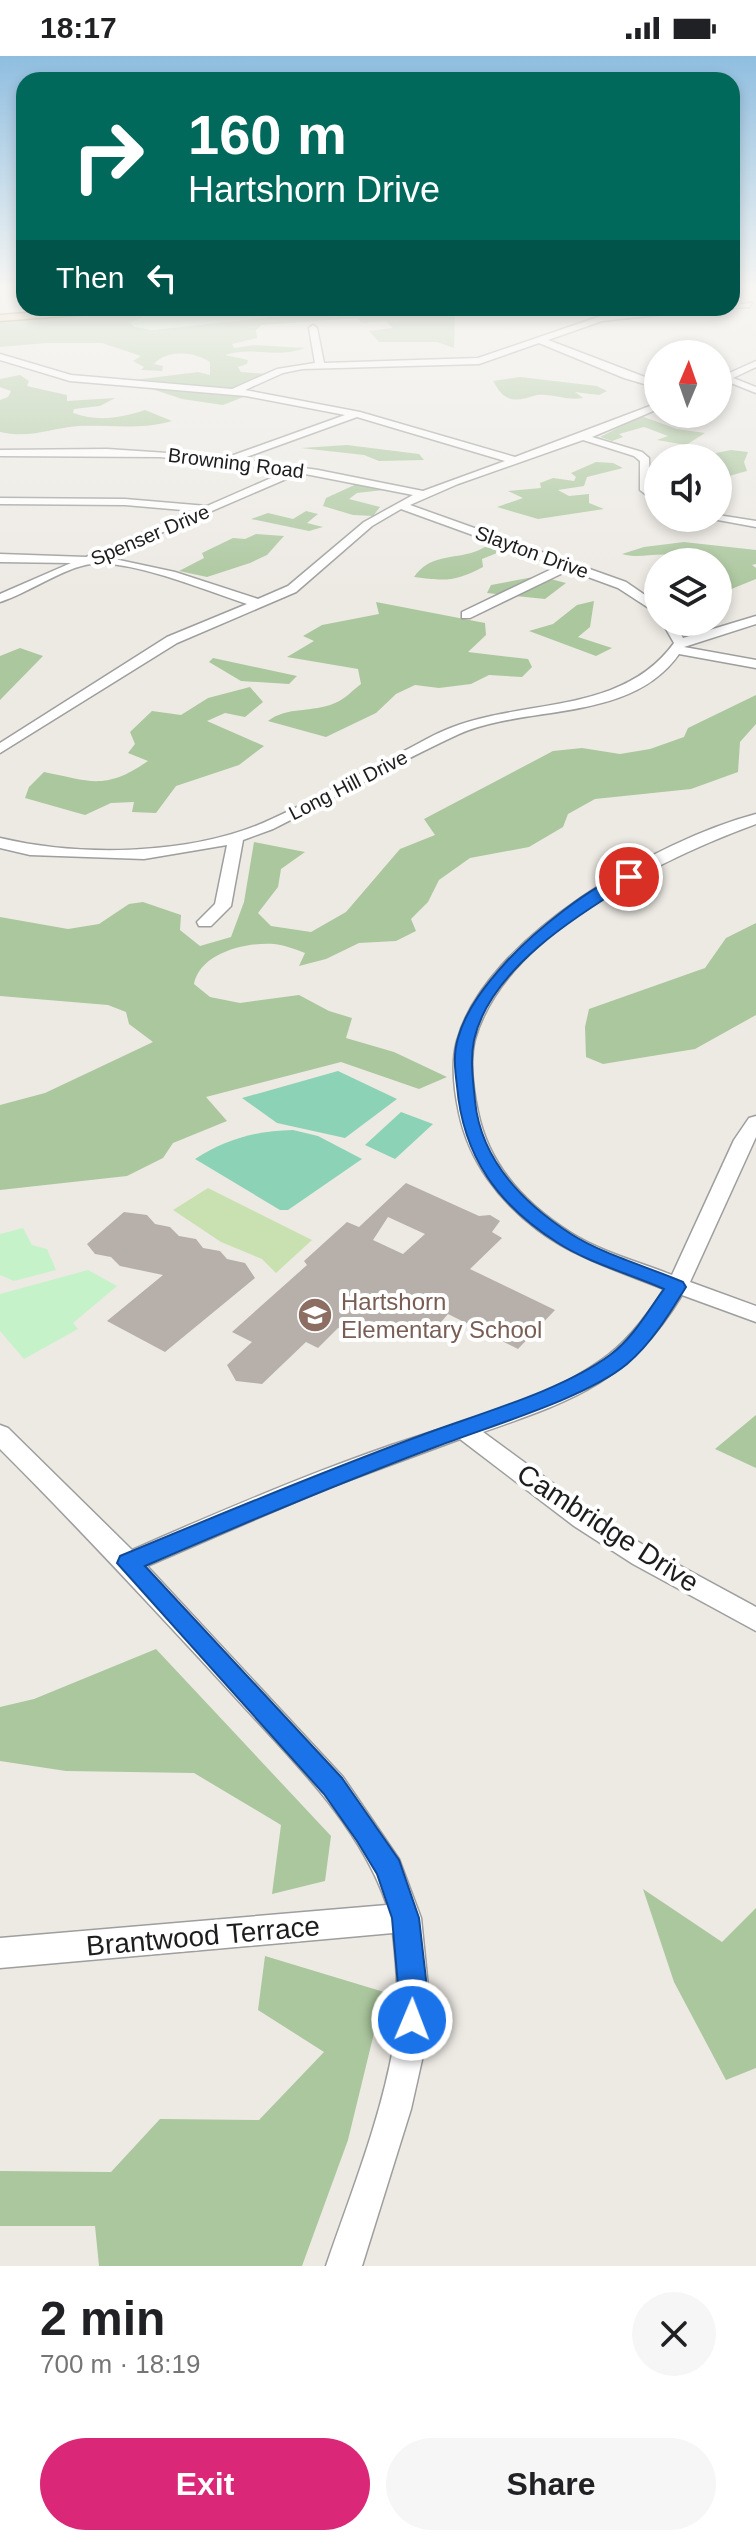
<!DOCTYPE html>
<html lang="en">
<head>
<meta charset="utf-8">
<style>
  :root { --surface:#fff; --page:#f6f6f6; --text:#202124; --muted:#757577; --accent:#db2777 }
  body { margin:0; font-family:Arial,sans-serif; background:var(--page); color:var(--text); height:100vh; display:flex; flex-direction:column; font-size:30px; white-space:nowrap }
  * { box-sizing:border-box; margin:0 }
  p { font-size:26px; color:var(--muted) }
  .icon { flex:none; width:44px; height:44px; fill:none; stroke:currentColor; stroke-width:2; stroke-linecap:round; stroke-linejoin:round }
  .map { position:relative; height:2210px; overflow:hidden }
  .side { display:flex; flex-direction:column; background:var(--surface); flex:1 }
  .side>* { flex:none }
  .banner { position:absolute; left:16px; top:16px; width:724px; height:244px; border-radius:24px; box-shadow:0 4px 12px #0003; background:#00695c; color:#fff; overflow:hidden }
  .needle { width:52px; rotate:2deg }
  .buttons { position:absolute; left:644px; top:284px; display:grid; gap:16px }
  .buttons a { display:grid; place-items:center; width:88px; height:88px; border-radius:50%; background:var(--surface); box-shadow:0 4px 12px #0003; font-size:40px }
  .pin { position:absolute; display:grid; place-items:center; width:68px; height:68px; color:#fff; margin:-34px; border:4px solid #fff; border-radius:50%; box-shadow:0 2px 8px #0007 }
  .me { position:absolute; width:88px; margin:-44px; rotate:1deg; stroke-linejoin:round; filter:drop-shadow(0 0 6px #0008) }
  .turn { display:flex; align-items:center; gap:28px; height:168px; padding:0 40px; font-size:36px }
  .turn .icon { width:104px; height:104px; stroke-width:2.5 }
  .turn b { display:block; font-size:56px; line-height:68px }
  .then { display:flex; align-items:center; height:76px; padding:0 40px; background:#0003; gap:16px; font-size:30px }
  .round { display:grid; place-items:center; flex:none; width:84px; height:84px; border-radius:42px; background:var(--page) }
  .headline { display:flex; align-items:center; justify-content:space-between; height:136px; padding:0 40px }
  h1 { font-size:48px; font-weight:700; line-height:60px }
  .cta { display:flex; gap:16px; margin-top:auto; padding:16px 40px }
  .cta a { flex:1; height:92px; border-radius:48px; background:var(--accent); color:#fff; font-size:32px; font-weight:700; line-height:92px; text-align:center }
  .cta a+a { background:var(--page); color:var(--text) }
  .status { display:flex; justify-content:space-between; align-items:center; height:56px; padding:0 40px; background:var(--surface); direction:ltr }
  .status svg { height:22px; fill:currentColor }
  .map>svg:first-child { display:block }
</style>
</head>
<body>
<div class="status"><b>18:17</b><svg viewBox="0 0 49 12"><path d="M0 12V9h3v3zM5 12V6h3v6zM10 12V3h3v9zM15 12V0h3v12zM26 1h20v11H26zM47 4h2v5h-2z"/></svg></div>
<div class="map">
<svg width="756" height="2210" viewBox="0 0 756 2210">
  <rect width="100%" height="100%" fill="#edeae4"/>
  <!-- grass -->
  <polygon fill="#c9e1b0" points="208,1132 312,1184 276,1217 262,1203 221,1186 173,1154"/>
  <!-- forest -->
  <g fill="#abc79e">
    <path d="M245,252l210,3 -1,37 -17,-6h-58l-10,-11 24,-3 -8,-7 -23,2 -5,-5 -95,7 -6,5 1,8 -25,6 2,4 20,-3 51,3c-27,11 -52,-2 -80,7l23,5 -1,4 -9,3 3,5 26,2 -34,15 -107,-8 72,-9 12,3v-13c-16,-10 -42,-13 -56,2l9,2 -1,5 -21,-1 3,-3 -11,-6 8,-5 -39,-13h-56l-46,4v-27l129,-7 13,-3v7l-4,3 14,10 146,-16 -53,-3z"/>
    <path d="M20,319l9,6 -2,5 40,9v6l48,-3 -15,8 -26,3 -1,4c25,9 48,5 72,-3l27,11c-31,9 -61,4 -93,5 -29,2 -48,13 -79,6v-32l8,-3 3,-6 -11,-4v-8z"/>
    <path d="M520,321l77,9 10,5 -8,4 -24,-3 8,6c-16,3 -31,-5 -46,-3 -9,2 -16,6 -26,4 -10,-3 -13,-10 -18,-18z"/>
    <polygon points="152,333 246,340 223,349 182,343"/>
    <polygon points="641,360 677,373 705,377 686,389 657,384 668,380 644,371 619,378 623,381 612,385 600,381"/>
    <polygon points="347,389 419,398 424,404 379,405 364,399 301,392"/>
    <polygon points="731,394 748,396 744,406 747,415 718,423 720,406 711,398"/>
    <polygon points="596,406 613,407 623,412 587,421 584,430 558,434 569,440 589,438 589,447 604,453 538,463 497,451 523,442 508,435 541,432 540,427 553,422 574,425 576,421 571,417"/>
    <polygon points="361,426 392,433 357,437 349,443 380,451 373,460 353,459 323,450 326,442"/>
    <polygon points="306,455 318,458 307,467 323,471 309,475 251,463 268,457 293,463"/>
    <polygon points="256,478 284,480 267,499 250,507 207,521 179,515 204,502 202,497 233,482 245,483"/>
    <path d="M494,486l13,7 -25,10 1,8c-28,15 -38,14 -69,10 15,-21 33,-18 57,-24 8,-2 15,-7 23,-11z"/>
    <path d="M684,486l72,8v14l-4,1 4,3v11l-32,13 -6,-3v-27h-46l-2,-7c-18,-2 -31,4 -48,-1l22,-7z"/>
    <polygon points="539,520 566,527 545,543 487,537 491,529"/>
    <polygon points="594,545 590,571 578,581 612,592 596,600 529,575 553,568 577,549"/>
    <path d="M376,546l109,21 1,12 -18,17 60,7 4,8 -10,10 -33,-2 -18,9 -32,4 -24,-3 -19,9 -20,19 -50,24 -58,-16c19,-15 45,-8 67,-18 9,-3 18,-13 26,-19l-3,-15 -71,-12 27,-16 -11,-5 19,-11 57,-11z"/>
    <polygon points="20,592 43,600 0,644 0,600"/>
    <polygon points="213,602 297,620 289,628 241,625 209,606"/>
    <path d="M250,631l13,15 -18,15 -20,-4 -18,8 57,25 -25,19 -63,21 -20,27 -24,-1 2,-10 -23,1 -26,12 -60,-17 4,-11 15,-15c46,9 61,19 104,-11l-20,-8 7,-9 -5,-12 22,-21 29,4 27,-17z"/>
    <path d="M756,639v29l-16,18 -2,30 -47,17 -96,10 -27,15 -5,13 -34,20 -59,11 -31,22 -11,22 -17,17 5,12 -20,10 -37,2 -33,16 -27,7 6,-13c-10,-4 -21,-8 -31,-9 -28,-2 -74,9 -80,40l16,13 30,6 59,-8 30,16 23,7 -6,20 48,14 53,25 -28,12 -78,-27 -135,35 21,24 -54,22 -10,15 -36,18 -127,14v-85l45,-12 108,-51 -24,-18 -3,-12 -18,-7 -108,-9v-79l68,12 31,-5 30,-20 14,-2 38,13 -1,15 20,16 31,-9 13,-35 10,-60 51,10 -24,17 -3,18 -20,26 13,13 40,6 35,-20 54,-63 35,-14 -11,-16 129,-68 29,-3 38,6 30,-5 34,-12 4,-9z"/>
    <polygon points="756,867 756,959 695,993 603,1008 586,1001 585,971 589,953 705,912 726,882"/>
    <polygon points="756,1359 756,1412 715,1393"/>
    <polygon points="156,1593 331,1780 325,1825 272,1838 281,1769 194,1717 66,1715 0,1705 0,1651 34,1643"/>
    <polygon points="643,1833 722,1886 756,1852 756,2012 726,2024 674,1926"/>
    <polygon points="265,1900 384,1936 348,2084 302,2210 99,2210 95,2170 0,2170 0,2115 111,2116 160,2063 259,2064 324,1996 258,1954"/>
  </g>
  <!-- park -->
  <g fill="#c6f2c9">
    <polygon points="152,252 245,252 245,255 303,257 152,274 135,271 130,267 142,261 142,254"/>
    <polygon points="23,1172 32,1189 47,1193 56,1214 14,1225 0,1219 0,1178"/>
    <polygon points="88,1214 117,1230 73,1267 78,1273 24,1303 0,1275 0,1238"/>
  </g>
  <!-- pitch -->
  <g fill="#8cd2b6">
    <polygon points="338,1015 397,1043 345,1082 277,1067 242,1042"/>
    <polygon points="401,1056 433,1068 395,1103 365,1089"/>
    <path d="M293,1074l25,6 44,23 -74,51h-8l-85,-51c32,-20 60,-28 98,-29z"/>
  </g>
  <!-- building -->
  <g fill="#b6afaa" fill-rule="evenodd">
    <path d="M406,1127l73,33 11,-1 10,6 -8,11 10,6 -32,31 85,41 -37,39 -70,-35 -12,14 -50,4 -25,-13 -13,10 -10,-1 -20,20 -12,-6 -44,42 -26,-3 -9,-16 25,-23 -20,-10 75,-67 -3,-4 43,-39 12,5zM388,1161l37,17 -22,20 -30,-14z"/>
    <polygon points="124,1156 147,1159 155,1168 170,1171 179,1180 196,1183 203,1192 220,1195 227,1203 245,1207 255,1222 165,1296 107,1265 163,1219 120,1210 111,1201 95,1198 87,1188"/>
  </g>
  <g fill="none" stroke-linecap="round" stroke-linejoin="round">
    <!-- minor casing -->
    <g stroke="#9e9e9e" stroke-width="3">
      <g id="minor">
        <polygon points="752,247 749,251 729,252 732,252 732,249"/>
        <path d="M690,252h30l-118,13 -54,19 110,42v6l-34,-10 -85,-35 -60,21 -177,5 -19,4 -38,17 115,22 155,45 143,-54v6l-66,28 50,15 7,6 1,31 8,6v9l-18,-14v-29l-6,-5 -51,-16 -125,44 -48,21 216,77 32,22v10l-40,-26 -49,-18 -99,48h-8v-6l96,-46 -157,-57 -29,17 -76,66 -119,51 -177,110v-10l167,-106 80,-33c-40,-13 -116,-45 -156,-40 -26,3 -63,29 -91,38v-8l71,-31 -71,-1v-8l86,3 108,-46 -69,-6 -125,-1v-6l125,1 82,7 80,-35 -127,-14 -160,-1v-6l107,-1 121,8 117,-42 -99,-19 -176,-15 -70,-21v-6l71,21 161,14 45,-20 38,-6 -6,-35 4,-3 4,3 7,35 154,-5 123,-42zM357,361l148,44 -82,30 -105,-21 -77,-11zM300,417l113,22 -49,27 -76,64 -30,13 -83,-27 -70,-15z"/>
        <polygon points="756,305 756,311 733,322 756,331 756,337 726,325 718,328 718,322"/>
        <polygon points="718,459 756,465 756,471 707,462 718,462"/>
        <path d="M756,560v8l-72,23 72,13v8l-77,-14c-48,69 -151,50 -220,80 -63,29 -124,64 -186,95l-30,11 -12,66 -20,20h-12l-2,-4 18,-18 12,-59 -83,14 -114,-4 -30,-7v-10c79,19 188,17 263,-15 48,-21 94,-48 141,-72 16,-8 32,-18 49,-24 73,-28 170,-13 221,-84l-12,-21h12l9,16z"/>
        <path d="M756,758v10c-95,35 -251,110 -281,215 -6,23 -2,50 3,73 11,54 47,92 93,121 30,19 68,29 101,42l62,-135 15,-22 7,-2v21l-66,145 66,24v16l-74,-27c-53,87 -108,105 -199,137l109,80 59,38 105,57v24l-123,-67 -59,-38 -114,-87 -135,50 -178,77 196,211 56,82 22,59 8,79 -3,45 -15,67 -49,157h-36c25,-73 55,-147 68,-223 6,-36 3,-74 -1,-110l-393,35v-30l387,-33c-28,-82 -96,-146 -153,-209 -77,-84 -154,-167 -234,-247v-24l8,3 124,122c84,-37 168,-73 254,-103 70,-25 152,-42 214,-86 27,-18 47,-45 64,-72 -42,-17 -89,-31 -126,-59 -39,-29 -69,-69 -79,-117 -5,-23 -8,-50 -2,-72 28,-104 201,-201 299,-227z"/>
      </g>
    </g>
    <!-- major casing -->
    <g stroke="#845c13" stroke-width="3">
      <polygon id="major" points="90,252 134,252 129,255 0,265 0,259"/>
    </g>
    <!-- minor -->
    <use href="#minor" fill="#fff" fill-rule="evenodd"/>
    <!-- major -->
    <use href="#major" fill="#f0cfa7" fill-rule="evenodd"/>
  </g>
  <!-- sky -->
  <linearGradient id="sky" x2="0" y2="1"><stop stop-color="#8fbee0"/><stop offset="0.43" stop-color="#f7f6f3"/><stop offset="1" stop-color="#f7f6f3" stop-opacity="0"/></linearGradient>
  <rect width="756" height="539" fill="url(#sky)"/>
  <!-- route -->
  <path fill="#1a73e8" stroke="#114b97" stroke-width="2" d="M629,817l6,1v6c-58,35 -145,89 -161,160 -4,20 -1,40 1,61 6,59 48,102 96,133 31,20 77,33 112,48l3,5c-16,26 -35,57 -59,77 -41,34 -137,62 -189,82 -99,37 -196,78 -293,120l197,212 57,82 20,58 9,79 -6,33 -10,4 -11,-4 -4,-10 2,-23 -7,-79 -15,-44 -20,-33 -33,-47 -207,-231 3,-7c98,-41 195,-81 294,-118 60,-23 146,-46 196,-83 23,-17 38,-44 54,-66 -34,-15 -75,-26 -106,-46 -60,-38 -95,-86 -101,-157 -2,-16 -4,-32 1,-48 8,-29 29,-55 49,-77 26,-28 85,-78 122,-88z"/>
  <!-- icons -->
  <defs>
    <g id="school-disc" transform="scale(1.8)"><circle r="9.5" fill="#8d6e63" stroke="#fff"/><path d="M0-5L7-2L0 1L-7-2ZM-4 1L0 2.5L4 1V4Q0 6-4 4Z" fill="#fff"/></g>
  </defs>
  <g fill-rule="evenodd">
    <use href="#school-disc" x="315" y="1259"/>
  </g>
  <g text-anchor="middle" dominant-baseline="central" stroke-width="8" stroke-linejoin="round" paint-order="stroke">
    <!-- far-street labels -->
    <g font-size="20" fill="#1d1d1d" stroke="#fff">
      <text transform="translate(236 407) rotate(7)">Browning Road</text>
      <text transform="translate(150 479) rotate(-23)">Spenser Drive</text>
      <text transform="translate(532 496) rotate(20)">Slayton Drive</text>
      <text transform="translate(348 729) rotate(-27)">Long Hill Drive</text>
    </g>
    <!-- education labels -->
    <g font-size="24" fill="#785e54" stroke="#fff" text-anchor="start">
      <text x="341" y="1245">Hartshorn<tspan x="341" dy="28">Elementary School</tspan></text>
    </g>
    <!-- near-street labels -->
    <g font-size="28" fill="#1d1d1d" stroke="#fff">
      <text transform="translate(608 1472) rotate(33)">Cambridge Drive</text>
      <text transform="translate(203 1880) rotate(-5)">Brantwood Terrace</text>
    </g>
  </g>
</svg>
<div class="buttons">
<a><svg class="needle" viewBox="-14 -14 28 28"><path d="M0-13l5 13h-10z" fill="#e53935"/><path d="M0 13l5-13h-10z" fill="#757577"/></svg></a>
<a><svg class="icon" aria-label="sound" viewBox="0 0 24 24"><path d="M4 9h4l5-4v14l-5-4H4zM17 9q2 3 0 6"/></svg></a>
<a><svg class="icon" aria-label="layers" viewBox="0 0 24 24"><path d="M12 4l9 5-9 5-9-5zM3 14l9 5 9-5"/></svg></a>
</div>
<div class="pin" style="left:629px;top:821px;background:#d93025"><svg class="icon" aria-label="arrive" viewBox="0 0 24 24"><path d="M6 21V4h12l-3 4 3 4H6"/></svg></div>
<svg class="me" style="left:412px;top:1964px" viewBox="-20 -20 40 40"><circle r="17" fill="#1a73e8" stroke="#fff" stroke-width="3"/><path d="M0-11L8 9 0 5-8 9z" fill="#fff"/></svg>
<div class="banner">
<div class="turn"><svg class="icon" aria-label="right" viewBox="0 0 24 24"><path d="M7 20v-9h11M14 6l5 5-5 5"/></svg><div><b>160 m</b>Hartshorn Drive</div></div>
<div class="then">Then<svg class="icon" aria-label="left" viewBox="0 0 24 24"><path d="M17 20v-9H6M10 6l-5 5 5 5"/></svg></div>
</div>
</div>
<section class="side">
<div class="headline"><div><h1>2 min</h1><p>700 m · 18:19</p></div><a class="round"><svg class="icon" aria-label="close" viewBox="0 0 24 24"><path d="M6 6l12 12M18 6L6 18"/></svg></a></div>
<div class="cta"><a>Exit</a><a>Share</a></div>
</section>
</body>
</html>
